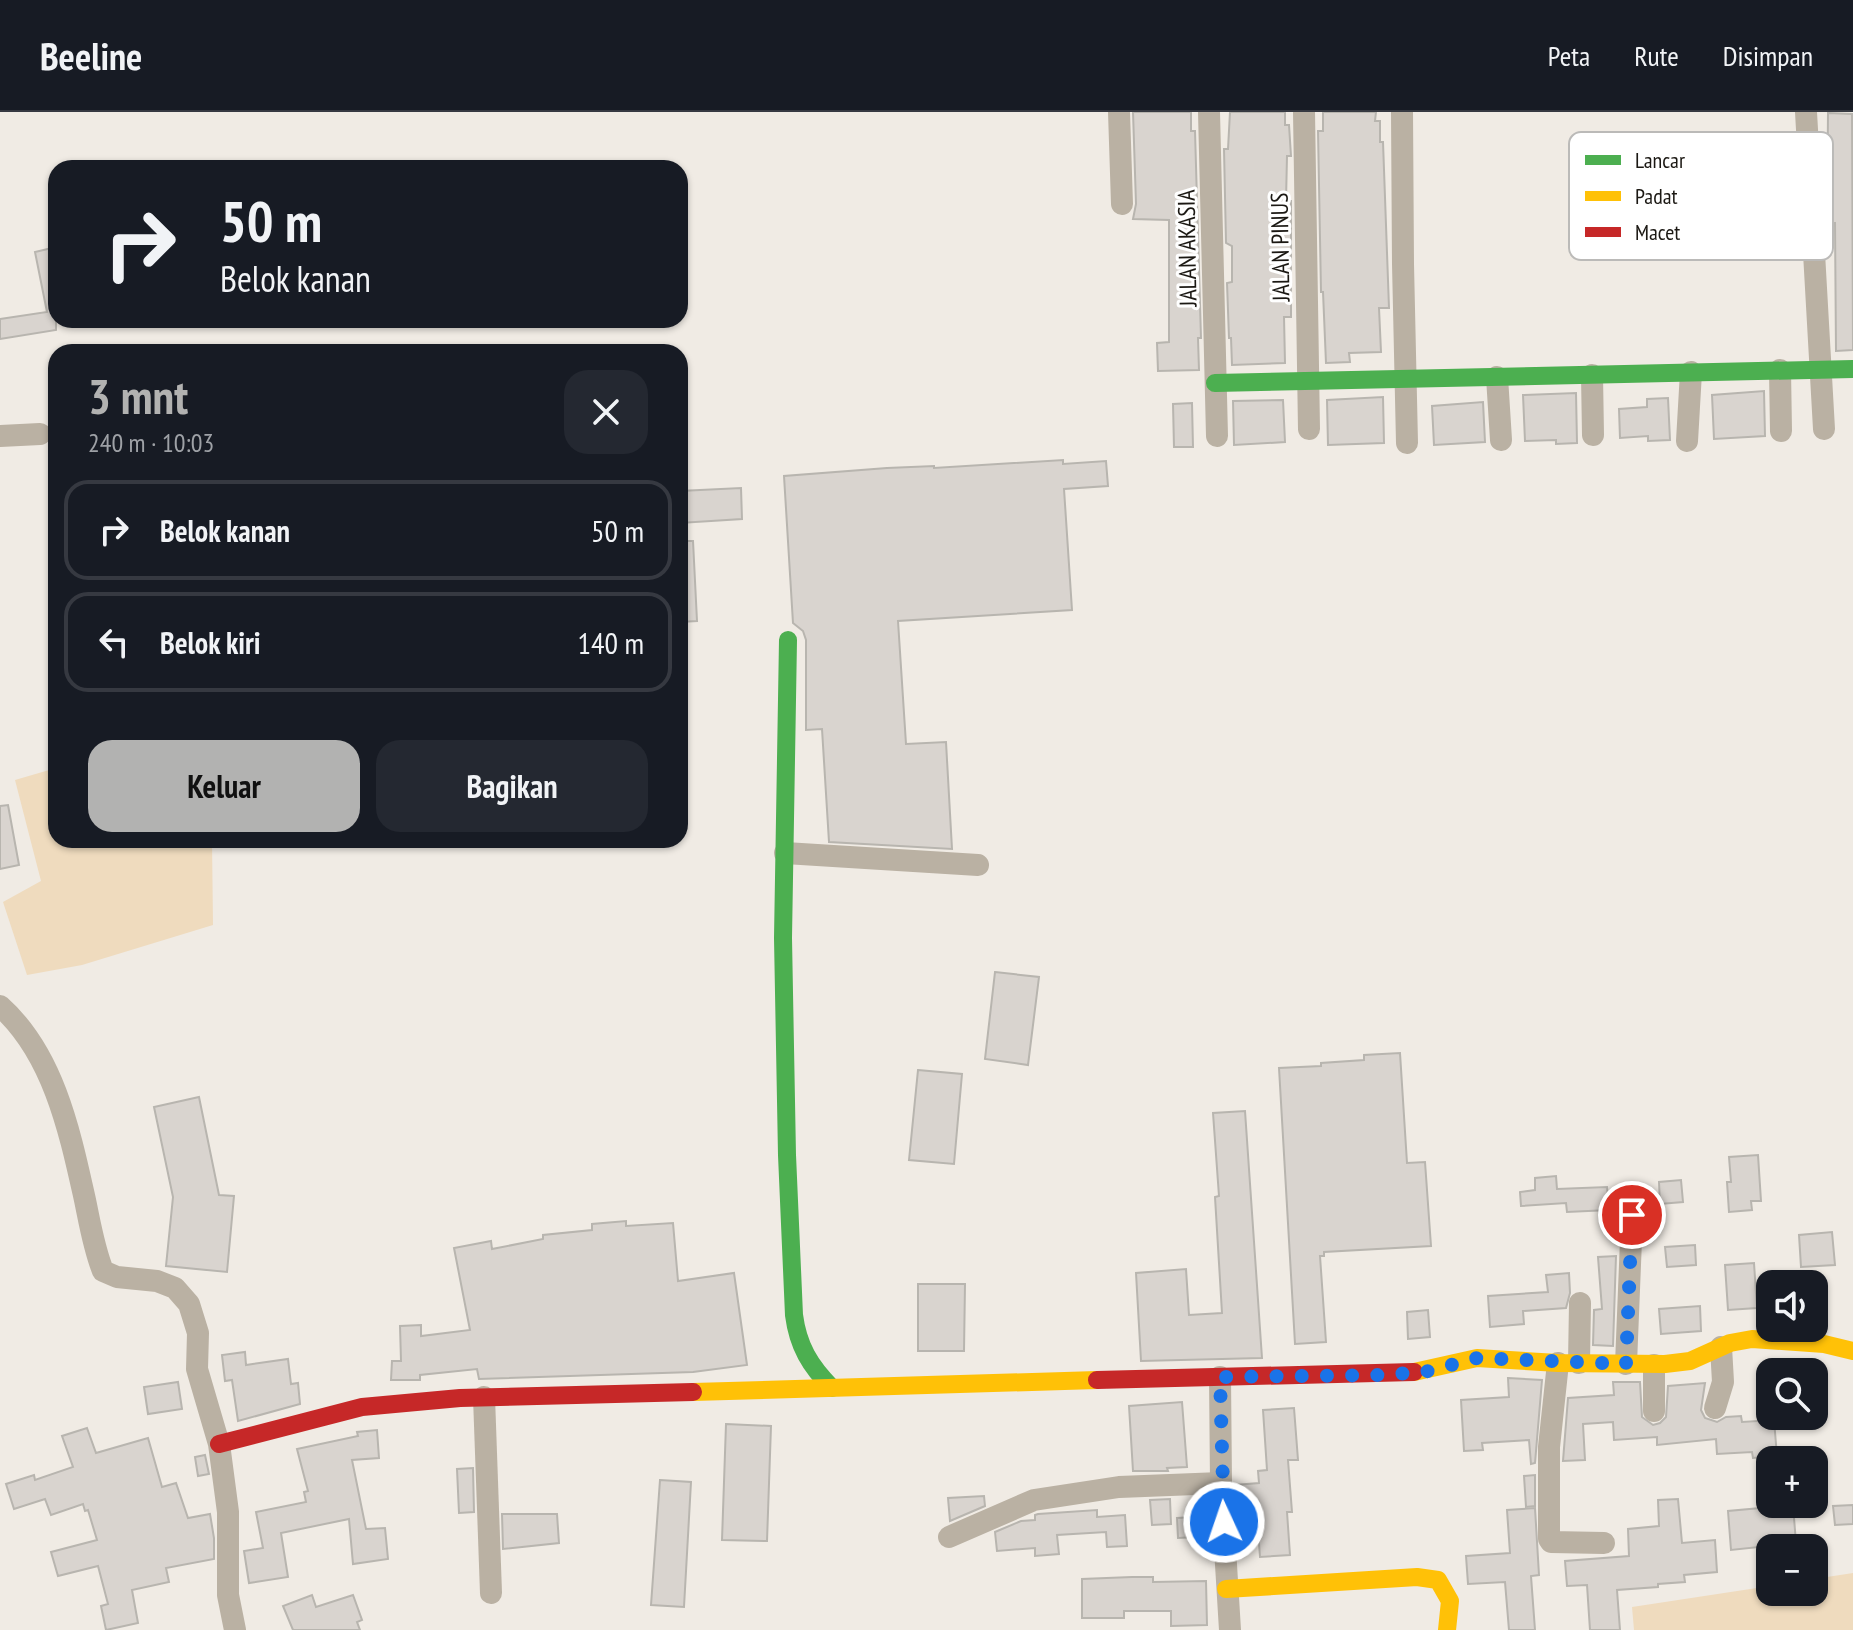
<!DOCTYPE html>
<html lang="id">
<head>
<meta charset="utf-8">
<style>
  :root { --surface:#171b24; --page:#242831; --text:#f1f3f6; --muted:#9ea1a6; --line:#363941; --accent:#b2b2b1 }
  body { margin:0; font-family:"PT Sans Narrow",sans-serif; background:var(--page); color:var(--text); height:100vh; display:flex; flex-direction:column; font-size:30px; white-space:nowrap }
  * { box-sizing:border-box; margin:0 }
  p { font-size:26px; color:var(--muted) }
  .icon { flex:none; width:44px; height:44px; fill:none; stroke:currentColor; stroke-width:2; stroke-linecap:round; stroke-linejoin:round }
  .map { position:relative; flex:1; overflow:hidden }
  .sheet { position:absolute; left:48px; top:232px; width:640px; height:504px; display:flex; flex-direction:column; background:var(--surface); border-radius:24px; box-shadow:0 2px 6px #0004 }
  .sheet>* { flex:none }
  .banner { position:absolute; left:48px; top:48px; width:640px; height:168px; border-radius:24px; box-shadow:0 2px 6px #0004; background:#171b24; color:var(--text); overflow:hidden }
  .buttons { position:absolute; left:1756px; top:1158px; display:grid; gap:16px }
  .buttons a { display:grid; place-items:center; width:72px; height:72px; border-radius:16px; background:var(--surface); box-shadow:0 2px 6px #0004; font-size:40px }
  .pin { position:absolute; display:grid; place-items:center; width:68px; height:68px; color:#fff; margin:-34px; border:4px solid #fff; border-radius:50%; box-shadow:0 2px 8px #0007 }
  .me { position:absolute; width:88px; margin:-44px; rotate:357deg; stroke-linejoin:round; filter:drop-shadow(0 0 6px #0008) }
  .turn { display:flex; align-items:center; gap:28px; height:168px; padding:0 40px; font-size:36px }
  .turn .icon { width:104px; height:104px; stroke-width:2.5 }
  .turn b { display:block; font-size:56px; line-height:68px }
  .round { display:grid; place-items:center; flex:none; width:84px; height:84px; border-radius:24px; background:var(--page) }
  .head { display:flex; align-items:center; justify-content:space-between; height:136px; padding:0 40px }
  h1 { font-size:48px; font-weight:600; line-height:60px; color:var(--accent) }
  .cta { display:flex; gap:16px; margin-top:auto; padding:16px 40px }
  .cta a { flex:1; height:92px; border-radius:24px; background:var(--accent); color:#111; font-size:32px; font-weight:600; line-height:92px; text-align:center }
  .cta a+a { background:var(--page); color:var(--text) }
  ul { padding:0; list-style:none }
  li { display:flex; align-items:center; gap:24px; height:100px; margin:0 16px 12px; padding:0 24px; border:4px solid var(--line); border-radius:24px }
  li div { flex:1 }
  li b { display:block; font-size:30px }
  li em { font-style:normal }
  header { display:flex; align-items:center; gap:48px; box-sizing:border-box; height:112px; padding:0 40px; background:var(--surface); border-bottom:2px solid var(--line) }
  header strong { font-size:38px }
  nav { display:flex; gap:44px; margin-inline-start:auto; font-size:28px }
  .map>svg:first-child { display:block }
</style>
</head>
<body>
<header>
<strong>Beeline</strong>
<nav><a>Peta</a><a>Rute</a><a>Disimpan</a></nav>
</header>
<div class="map">
<svg width="1853" height="1518" viewBox="0 0 1853 1518">
  <rect width="100%" height="100%" fill="#f0ebe4"/>
  <!-- green -->
  <g fill="#efdbbe">
    <polygon points="56,656 56,728 212,728 213,813 82,853 27,863 3,790 41,769 15,668"/>
    <polygon points="1853,1461 1853,1518 1634,1518 1632,1495 1770,1474 1770,1480 1814,1480 1814,1467"/>
  </g>
  <!-- building -->
  <g fill="#d9d4cf" stroke="#b8b5af" stroke-width="2">
    <polygon points="1133,0 1191,0 1191,19 1195,19 1201,226 1198,226 1199,258 1158,259 1157,231 1169,230 1169,108 1133,107 1136,92"/>
    <polygon points="1230,0 1285,0 1285,13 1289,13 1291,44 1287,44 1286,89 1291,89 1291,205 1284,205 1285,251 1232,253 1231,226 1229,226 1227,171 1232,170 1232,134 1226,131 1224,37 1228,37"/>
    <polygon points="1323,0 1376,0 1375,9 1380,9 1380,30 1383,30 1389,196 1379,196 1381,240 1349,241 1350,250 1326,251 1323,180 1321,180 1318,19 1323,19"/>
    <polygon points="1828,1 1852,2 1853,238 1836,239 1835,111 1827,111"/>
    <polygon points="56,135 56,218 0,227 0,207 47,200 35,140"/>
    <polygon points="1764,279 1765,324 1714,327 1712,283"/>
    <polygon points="1576,281 1577,331 1556,332 1556,328 1525,329 1523,283"/>
    <polygon points="1383,285 1384,331 1328,333 1327,288"/>
    <polygon points="1668,286 1670,328 1648,329 1648,324 1620,326 1619,297 1647,295 1647,287"/>
    <polygon points="1283,288 1285,330 1234,333 1233,289"/>
    <polygon points="1483,290 1485,330 1434,333 1432,294"/>
    <polygon points="1192,291 1193,335 1174,335 1173,292"/>
    <polygon points="1063,348 1063,352 1106,349 1108,374 1064,377 1072,498 898,509 906,632 946,630 952,737 829,730 822,617 806,618 806,528 803,519 793,511 784,364 887,356 934,354 934,356"/>
    <polygon points="741,376 742,407 680,411 680,379"/>
    <polygon points="680,429 693,429 697,509 680,510"/>
    <polygon points="8,693 19,753 0,757 0,694"/>
    <polygon points="995,860 1039,865 1028,953 985,947"/>
    <polygon points="1400,941 1407,1051 1425,1050 1431,1134 1324,1140 1324,1144 1320,1144 1326,1230 1295,1232 1279,956 1321,954 1321,951 1364,948 1364,943"/>
    <polygon points="918,958 962,962 954,1052 909,1048"/>
    <polygon points="199,985 219,1083 234,1084 227,1160 166,1154 173,1085 154,995"/>
    <polygon points="1245,999 1262,1246 1141,1249 1136,1161 1186,1157 1189,1203 1222,1201 1215,1085 1219,1084 1213,1001"/>
    <polygon points="1758,1043 1761,1089 1751,1089 1752,1098 1729,1100 1727,1070 1731,1070 1729,1045"/>
    <polygon points="1556,1064 1557,1077 1607,1075 1609,1098 1567,1100 1566,1091 1521,1094 1520,1080 1535,1078 1535,1066"/>
    <polygon points="1681,1068 1683,1090 1660,1092 1659,1070"/>
    <polygon points="626,1109 626,1114 673,1111 678,1169 734,1161 747,1253 693,1260 479,1267 477,1257 420,1263 420,1268 391,1268 392,1249 401,1249 400,1214 421,1213 421,1224 470,1218 454,1136 491,1129 492,1137 543,1127 543,1123 592,1118 592,1112"/>
    <polygon points="1832,1120 1835,1153 1801,1155 1799,1123"/>
    <polygon points="1695,1133 1696,1153 1667,1155 1665,1135"/>
    <polygon points="1616,1144 1613,1234 1593,1233 1594,1198 1602,1197 1598,1145"/>
    <polygon points="1754,1151 1757,1196 1728,1198 1725,1153"/>
    <polygon points="1569,1161 1570,1181 1566,1196 1523,1199 1524,1212 1490,1215 1488,1184 1548,1180 1546,1163"/>
    <polygon points="918,1172 965,1172 964,1239 918,1239"/>
    <polygon points="1700,1194 1701,1219 1661,1222 1659,1197"/>
    <polygon points="1428,1198 1430,1225 1408,1227 1407,1200"/>
    <polygon points="245,1240 246,1253 288,1247 291,1272 298,1271 300,1292 238,1309 232,1268 225,1269 222,1243"/>
    <polygon points="1508,1266 1542,1268 1535,1351 1531,1352 1529,1328 1482,1331 1483,1338 1464,1339 1461,1288 1509,1285"/>
    <polygon points="178,1270 182,1297 148,1302 144,1275"/>
    <polygon points="1613,1270 1640,1270 1642,1305 1653,1313 1660,1311 1666,1305 1668,1274 1705,1271 1701,1298 1705,1306 1717,1310 1726,1305 1741,1304 1742,1310 1774,1308 1777,1344 1753,1346 1752,1340 1717,1342 1716,1327 1657,1333 1657,1325 1614,1328 1613,1310 1583,1312 1585,1348 1563,1349 1568,1286 1614,1283"/>
    <polygon points="1182,1290 1187,1355 1167,1356 1168,1359 1133,1359 1129,1294"/>
    <polygon points="1294,1296 1298,1348 1288,1348 1292,1400 1287,1400 1290,1443 1260,1445 1257,1403 1237,1404 1235,1373 1259,1371 1258,1359 1267,1358 1263,1298"/>
    <polygon points="726,1312 771,1314 767,1429 722,1428"/>
    <polygon points="87,1316 96,1341 148,1326 162,1375 176,1371 188,1406 210,1402 214,1426 214,1447 166,1456 169,1470 132,1478 138,1511 106,1518 101,1494 108,1492 98,1454 58,1464 51,1440 97,1428 88,1398 85,1399 83,1392 51,1403 45,1387 14,1397 6,1372 34,1363 35,1368 73,1355 62,1324"/>
    <polygon points="377,1318 379,1346 352,1348 366,1417 385,1416 388,1447 353,1452 349,1407 281,1421 288,1465 249,1471 244,1439 263,1436 256,1400 306,1390 304,1380 308,1379 297,1337 358,1324 357,1320"/>
    <polygon points="205,1343 209,1362 198,1364 195,1345"/>
    <polygon points="473,1356 474,1400 459,1401 457,1357"/>
    <polygon points="1535,1363 1535,1394 1526,1395 1524,1364"/>
    <polygon points="660,1368 691,1370 684,1495 651,1493"/>
    <polygon points="984,1384 985,1394 950,1409 948,1386"/>
    <polygon points="1170,1387 1171,1412 1152,1413 1150,1388"/>
    <polygon points="1678,1387 1682,1431 1715,1428 1717,1460 1684,1463 1685,1470 1658,1472 1658,1475 1617,1478 1620,1518 1590,1518 1587,1473 1567,1474 1565,1449 1629,1444 1628,1417 1659,1414 1658,1388"/>
    <polygon points="1793,1393 1796,1431 1731,1438 1728,1399"/>
    <polygon points="1853,1393 1853,1412 1835,1413 1833,1394"/>
    <polygon points="1535,1396 1539,1463 1531,1464 1535,1518 1509,1518 1505,1470 1468,1472 1466,1444 1510,1441 1507,1398"/>
    <polygon points="1097,1398 1097,1405 1125,1403 1127,1434 1107,1435 1106,1420 1057,1423 1059,1442 1035,1444 1035,1436 997,1439 995,1420 1021,1409 1035,1408 1035,1403 1038,1402"/>
    <polygon points="502,1402 557,1402 559,1431 503,1437"/>
    <polygon points="1195,1405 1196,1425 1178,1426 1177,1406"/>
    <polygon points="1132,1465 1153,1465 1153,1470 1206,1469 1207,1513 1171,1514 1171,1499 1124,1499 1124,1506 1082,1506 1082,1467"/>
    <polygon points="312,1483 316,1495 353,1483 362,1508 357,1510 360,1518 293,1518 283,1494"/>
  </g>
  <g fill="none" stroke-linecap="round" stroke-linejoin="round">
    <!-- street -->
    <g stroke="#bab1a3" stroke-width="22">
      <polyline points="1119,0 1122,92"/>
      <polyline points="1209,0 1217,324"/>
      <polyline points="1304,0 1309,317"/>
      <polyline points="1402,0 1403,152 1407,331"/>
      <polyline points="1806,0 1824,317"/>
      <polyline points="1780,258 1781,319"/>
      <polyline points="1592,263 1593,323"/>
      <polyline points="1497,265 1501,328"/>
      <polyline points="0,324 40,322"/>
      <polyline points="1687,329 1691,260"/>
      <polyline points="785,741 978,753"/>
      <path d="M0,894c54,48 70,127 85,194 5,24 9,49 18,71l14,6 40,4 18,7 14,16 9,29 -1,36 22,75 9,68v83l7,35"/>
      <polyline points="1558,1251 1549,1335 1549,1427 1551,1430 1604,1431"/>
      <polyline points="1579,1251 1580,1191"/>
      <polyline points="1626,1252 1632,1103"/>
      <polyline points="1220,1265 1221,1371 1230,1518"/>
      <polyline points="484,1285 491,1481"/>
      <polyline points="1715,1296 1723,1270 1721,1235"/>
      <polyline points="1654,1299 1654,1253"/>
      <polyline points="949,1425 1034,1388 1119,1375 1221,1371"/>
    </g>
    <!-- fast -->
    <g stroke="#4caf50" stroke-width="18">
      <polyline points="1215,271 1853,257"/>
      <path d="M788,528l-5,298 4,217 7,160c4,31 16,51 38,73"/>
    </g>
    <!-- slow -->
    <g stroke="#ffc107" stroke-width="18">
      <polyline points="1414,1260 1477,1246 1558,1251 1665,1252 1690,1249 1730,1231 1752,1227 1824,1232 1853,1239"/>
      <polyline points="693,1280 1097,1268"/>
      <polyline points="1226,1477 1417,1465 1438,1468 1450,1489 1447,1518"/>
    </g>
    <!-- jam -->
    <g stroke="#c62828" stroke-width="18">
      <polyline points="1097,1268 1414,1260"/>
      <polyline points="219,1332 362,1295 460,1286 693,1280"/>
    </g>
  </g>
  <g fill="none" stroke-linecap="round" stroke-linejoin="round">
    <!-- route -->
    <polyline stroke="#1a73e8" stroke-width="14" stroke-dasharray="0 25.2" points="1224,1410 1220,1265 1387,1263 1429,1259 1477,1246 1626,1252 1632,1103"/>
  </g>
  <g text-anchor="middle" dominant-baseline="central" stroke-width="6" stroke-linejoin="round" paint-order="stroke">
    <!-- street labels -->
    <g font-size="24" fill="#1b1813" stroke="#fff">
      <text transform="translate(1280 135) rotate(-91)">JALAN PINUS</text>
      <text transform="translate(1187 136) rotate(-91)">JALAN AKASIA</text>
    </g>
  </g>
  <!-- legend -->
  <rect x="1569" y="20" width="264" height="128" rx="12" fill="#fff" stroke="#bbbab8" stroke-width="2"/>
  <rect x="1585" y="43" width="36" height="10" fill="#4caf50"/>
  <rect x="1585" y="79" width="36" height="10" fill="#ffc107"/>
  <rect x="1585" y="115" width="36" height="10" fill="#c62828"/>
  <g font-size="22" fill="#1b1813">
    <text x="1635" y="56">Lancar</text>
    <text x="1635" y="92">Padat</text>
    <text x="1635" y="128">Macet</text>
  </g>
</svg>
<div class="buttons">
<a><svg class="icon" aria-label="sound" viewBox="0 0 24 24"><path d="M4 9h4l5-4v14l-5-4H4zM17 9q2 3 0 6"/></svg></a>
<a><svg class="icon" aria-label="search" viewBox="0 0 24 24"><circle cx="10" cy="10" r="6"/><path d="M15 15l6 6"/></svg></a>
<a>+</a>
<a>−</a>
</div>
<div class="pin" style="left:1632px;top:1103px;background:#d93025"><svg class="icon" aria-label="arrive" viewBox="0 0 24 24"><path d="M6 21V4h12l-3 4 3 4H6"/></svg></div>
<svg class="me" style="left:1224px;top:1410px" viewBox="-20 -20 40 40"><circle r="17" fill="#1a73e8" stroke="#fff" stroke-width="3"/><path d="M0-11L8 9 0 5-8 9z" fill="#fff"/></svg>
<div class="banner">
<div class="turn"><svg class="icon" aria-label="right" viewBox="0 0 24 24"><path d="M7 20v-9h11M14 6l5 5-5 5"/></svg><div><b>50 m</b>Belok kanan</div></div>
</div>
<section class="sheet">
<div class="head"><div><h1>3 mnt</h1><p>240 m · 10:03</p></div><a class="round"><svg class="icon" aria-label="close" viewBox="0 0 24 24"><path d="M6 6l12 12M18 6L6 18"/></svg></a></div>
<ul>
<li><svg class="icon" aria-label="right" viewBox="0 0 24 24"><path d="M7 20v-9h11M14 6l5 5-5 5"/></svg><div><b>Belok kanan</b></div><em>50 m</em></li>
<li><svg class="icon" aria-label="left" viewBox="0 0 24 24"><path d="M17 20v-9H6M10 6l-5 5 5 5"/></svg><div><b>Belok kiri</b></div><em>140 m</em></li>
</ul>
<div class="cta"><a>Keluar</a><a>Bagikan</a></div>
</section>
</div>
</body>
</html>
